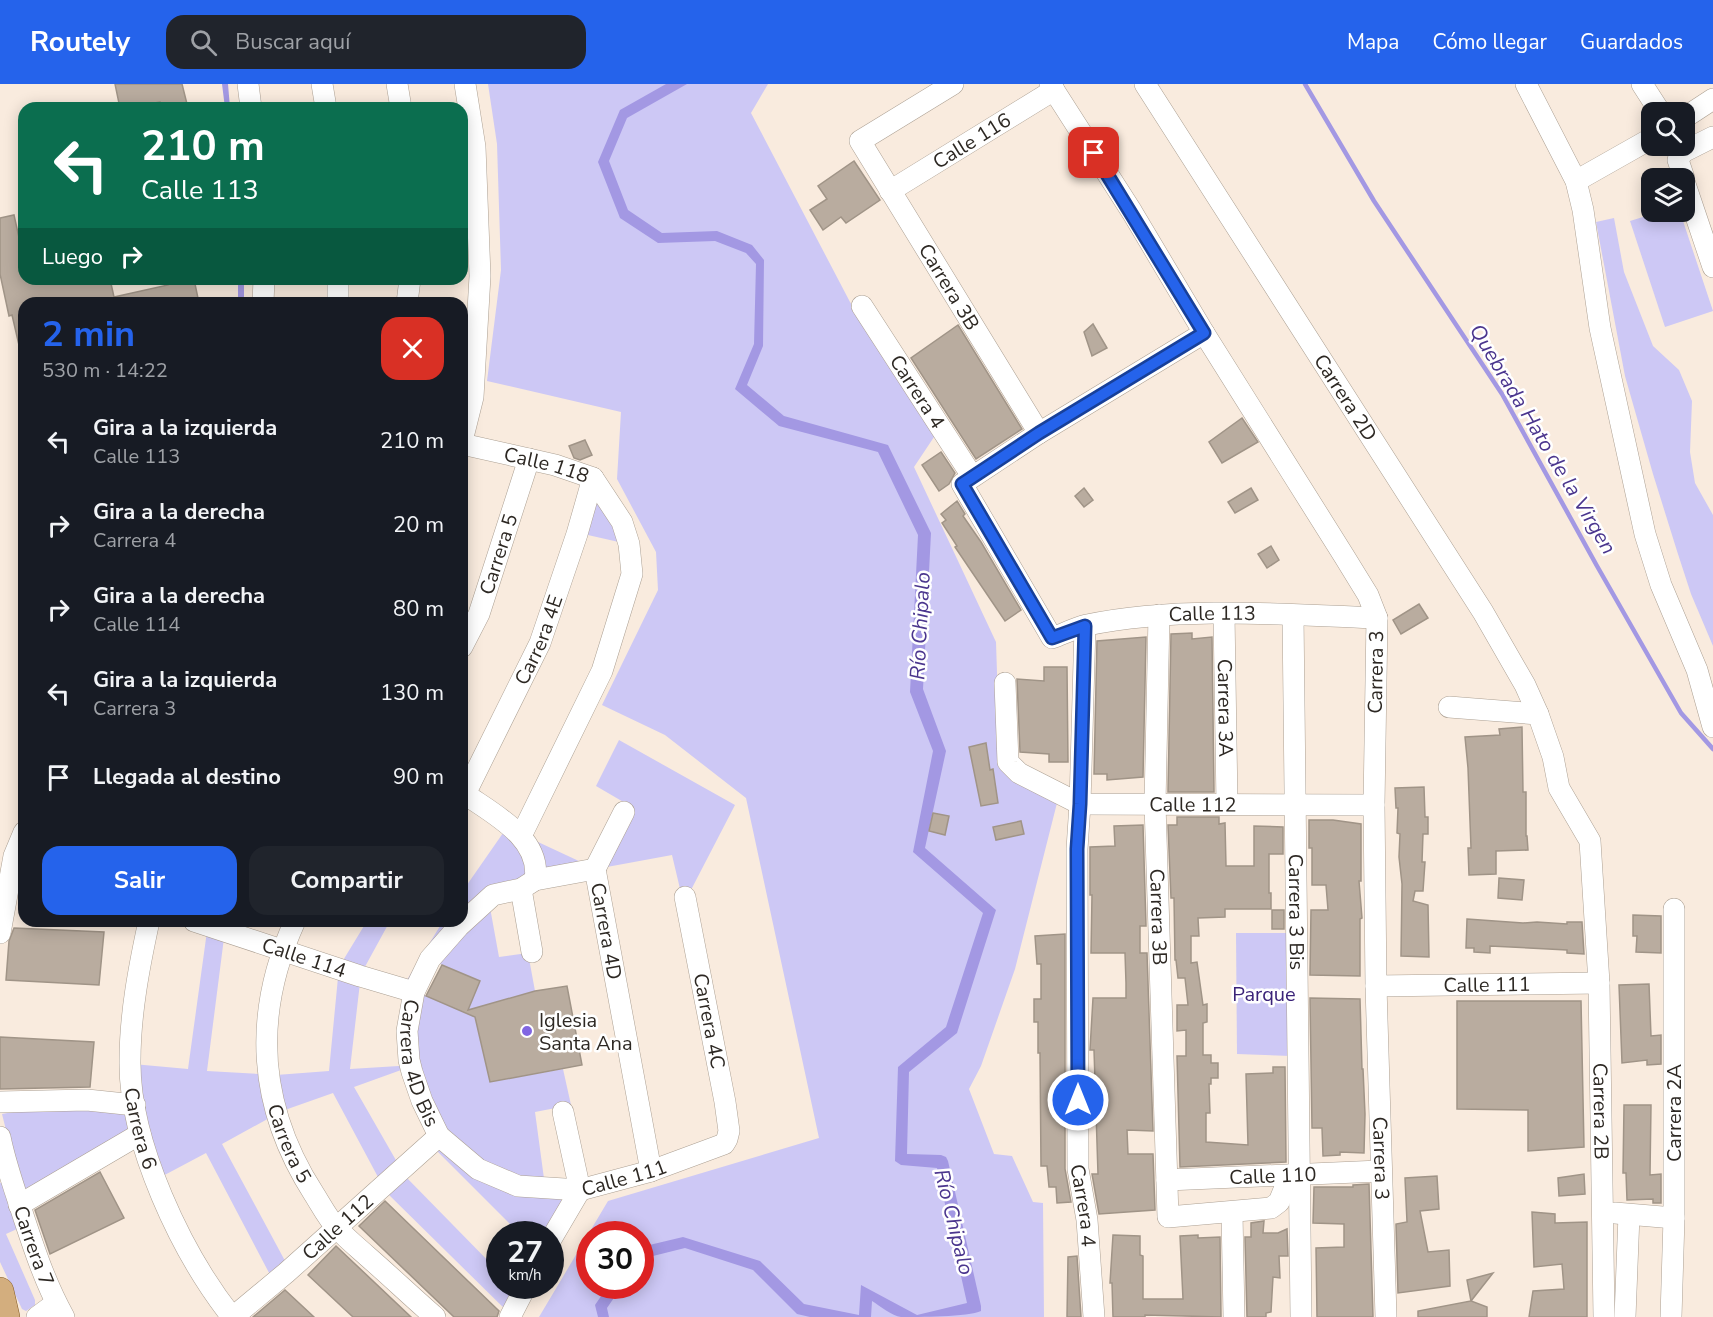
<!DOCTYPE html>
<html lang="es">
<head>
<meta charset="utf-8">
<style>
  :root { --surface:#171b24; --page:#20242c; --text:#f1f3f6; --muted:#9ea1a6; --accent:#2563eb }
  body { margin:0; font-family:"Nunito Sans",sans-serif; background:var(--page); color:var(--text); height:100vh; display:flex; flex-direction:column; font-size:22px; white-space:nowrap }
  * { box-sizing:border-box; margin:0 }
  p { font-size:20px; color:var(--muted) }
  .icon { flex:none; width:33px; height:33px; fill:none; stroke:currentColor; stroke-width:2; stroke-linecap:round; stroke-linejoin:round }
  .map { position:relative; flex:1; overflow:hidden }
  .panel { position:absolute; left:18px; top:213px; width:450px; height:630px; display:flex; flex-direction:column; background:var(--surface); border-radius:18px; box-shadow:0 3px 15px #0003 }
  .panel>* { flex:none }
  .banner { position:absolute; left:18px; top:18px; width:450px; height:183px; border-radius:18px; box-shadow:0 3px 15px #0003; background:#0b6e4f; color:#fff; overflow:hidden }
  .controls { position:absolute; left:1641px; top:18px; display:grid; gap:12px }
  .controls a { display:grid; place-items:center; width:54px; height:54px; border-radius:12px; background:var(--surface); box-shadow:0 3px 15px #0003; font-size:30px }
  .speed { position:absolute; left:486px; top:1137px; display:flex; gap:12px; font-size:30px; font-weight:700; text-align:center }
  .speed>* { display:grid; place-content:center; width:78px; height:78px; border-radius:50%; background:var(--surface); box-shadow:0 3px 15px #0003; line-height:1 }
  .speed small { font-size:15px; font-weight:400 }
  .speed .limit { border:9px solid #d22; background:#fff; color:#111 }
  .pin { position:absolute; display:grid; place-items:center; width:51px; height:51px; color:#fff; margin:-26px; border-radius:12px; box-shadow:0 3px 9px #0006 }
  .me { position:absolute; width:66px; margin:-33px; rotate:0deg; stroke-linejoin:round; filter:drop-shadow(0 0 4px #0008) }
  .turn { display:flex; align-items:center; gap:21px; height:126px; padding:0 24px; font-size:27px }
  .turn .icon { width:78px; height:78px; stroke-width:2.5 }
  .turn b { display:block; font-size:42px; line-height:51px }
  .then { display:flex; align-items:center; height:57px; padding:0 24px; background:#0003; gap:12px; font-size:22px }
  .round { display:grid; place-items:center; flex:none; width:63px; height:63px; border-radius:18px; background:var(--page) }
  .head { display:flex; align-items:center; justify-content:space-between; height:102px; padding:0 24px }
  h1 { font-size:36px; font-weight:700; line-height:45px; color:var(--accent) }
  .primary-button { display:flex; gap:12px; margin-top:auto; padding:12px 24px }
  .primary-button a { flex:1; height:69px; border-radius:18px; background:var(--accent); color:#fff; font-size:24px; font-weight:700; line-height:69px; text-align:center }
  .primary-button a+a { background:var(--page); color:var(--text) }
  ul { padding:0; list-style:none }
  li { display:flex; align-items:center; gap:18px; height:84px; padding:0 24px }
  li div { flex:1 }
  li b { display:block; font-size:22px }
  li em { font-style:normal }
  header { display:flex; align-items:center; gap:36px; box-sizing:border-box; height:84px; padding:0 30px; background:var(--accent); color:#fff }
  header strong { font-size:28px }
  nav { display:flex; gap:33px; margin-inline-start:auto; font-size:21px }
  .search { width:420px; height:54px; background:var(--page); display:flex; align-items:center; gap:15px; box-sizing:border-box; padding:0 21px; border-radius:18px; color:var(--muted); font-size:22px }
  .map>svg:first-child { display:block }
</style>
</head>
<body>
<header>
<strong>Routely</strong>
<div class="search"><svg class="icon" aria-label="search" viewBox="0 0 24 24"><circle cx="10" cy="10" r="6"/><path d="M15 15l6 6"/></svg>Buscar aquí</div>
<nav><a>Mapa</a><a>Cómo llegar</a><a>Guardados</a></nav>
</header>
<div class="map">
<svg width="1713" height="1233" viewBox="0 0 1713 1233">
  <rect width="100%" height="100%" fill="#f9ebde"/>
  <!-- green -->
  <g fill="#cdc8f5" fill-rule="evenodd">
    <path d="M488,0h280l-17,29 99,189 86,132 -22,33 82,175 4,123 57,38 -42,166 -34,97 -12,23 25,65 18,2 21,46 10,1 1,114h-505l69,-116 211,-63 -73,-340 -81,-63 -63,-30 56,-115 -2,-38 -39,-73 4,-67 -134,-31 14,-111 -4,-126zM590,1150h50v52h-50z"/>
    <polygon points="1659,128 1680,128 1713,227 1665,243 1630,137"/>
    <polygon points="1614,134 1624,188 1653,262 1679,286 1692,317 1690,368 1695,399 1713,431 1713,562 1691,510 1677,467 1653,390 1625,292 1596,138"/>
    <polygon points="595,403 632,461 579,449"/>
    <path d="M619,656l116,65 -43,83 -11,5 -9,-38 -76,14 -107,33 10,55 29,-4 7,38 -62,18 17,73 73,-13 8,36 -36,7 10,74 30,21 -24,46 -1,-19h-30l-84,-84 -21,-85 -61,22 51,89 94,96 1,14h34l-21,31 -127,-125 -53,-99 -51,18 -60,33 69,128 -14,16 -71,-135 -47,25 -15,-40 -119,68 -23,-92 87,-16h46l-2,-34 55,5 20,-145 17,6 -18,141 69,4 53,-4 10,-104 28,-46h23l-29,53 -11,95 65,-4 -13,-77 38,-62 -8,-5h30v-29l48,-69 13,12 73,34 36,-62 -36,-21zM433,877l47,20 -14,32 -49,-21z"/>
    <polygon points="1236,849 1292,849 1291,972 1237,970"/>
    <polygon points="2,1098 17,1145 6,1150 35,1216 35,1221 26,1227 22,1225 0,1178 0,1099"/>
  </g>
  <!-- water -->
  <g fill="#a398e3">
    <polygon points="222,0 228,0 230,24 225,24"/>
    <path d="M666,0h21l-60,34 -18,43 19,49 34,23 55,-2 35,14 12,15 -1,86 -16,39 37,31 104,29 43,88 -8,156 23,62 -21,97 71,62 -39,123 -48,39 -2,82 34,1 5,2 2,4 33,145v5c-12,6 -64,6 -80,6 -9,-1 -21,-11 -29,-16l-1,16h-61l-13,-3 -44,-44 -68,-22 -44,11v-12l42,-10 77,24 44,43 55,11 2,-30 56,30 50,-12 -30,-135 -36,-3 -6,-4 3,-94 48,-40 37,-114 -70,-61 20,-101 -23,-59 8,-157 -40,-83 -99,-26 -44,-37 19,-45 2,-80 -10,-11 -31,-12 -57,2 -38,-25 -22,-56 22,-52z"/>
    <rect x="238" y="195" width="6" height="24"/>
    <polygon points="608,1202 622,1202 607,1224 609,1233 598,1233 595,1221"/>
  </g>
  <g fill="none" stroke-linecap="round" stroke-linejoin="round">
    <!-- stream -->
    <polyline stroke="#a398e3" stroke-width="4.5" points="1305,0 1374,117 1502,310 1597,482 1681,629 1713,665"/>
  </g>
  <!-- building -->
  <g fill="#b9ac9f" stroke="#a09487" stroke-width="1.5">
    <polygon points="115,0 182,0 188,24 161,24 160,18 131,24 120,24"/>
    <polygon points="854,77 880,116 846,139 841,133 823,146 810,126 827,115 818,102"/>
    <polygon points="14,131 24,176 24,195 110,195 114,213 168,201 168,199 194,195 199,219 24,219 24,260 19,261 12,231 9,232 0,190 0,134"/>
    <polygon points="1093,240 1107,264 1092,272 1084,248"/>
    <polygon points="958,241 1022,345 976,375 911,274"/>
    <polygon points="1242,334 1258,358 1222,379 1209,358"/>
    <polygon points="585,356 592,371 580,376 574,374 569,362"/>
    <polygon points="941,368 955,389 949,400 939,407 922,381"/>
    <polygon points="1084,404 1093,416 1084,423 1075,412"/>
    <polygon points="1251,404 1258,416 1235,429 1228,418"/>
    <polygon points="957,417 965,430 963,432 981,458 1021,526 1005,537 955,463 957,462 942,439 946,436 941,430"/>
    <polygon points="1271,462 1279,476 1267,484 1258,470"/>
    <polygon points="1419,520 1428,534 1401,550 1393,536"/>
    <polygon points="1192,549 1192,555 1212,553 1214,708 1168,708 1171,550"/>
    <polygon points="1146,553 1143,693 1107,696 1107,690 1094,690 1097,557"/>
    <polygon points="1044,583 1067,583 1068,678 1049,678 1049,670 1020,668 1017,595 1044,597"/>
    <polygon points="1522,643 1523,708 1526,708 1526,752 1527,752 1528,766 1496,767 1496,790 1469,791 1468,764 1471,764 1468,684 1465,653 1500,651 1499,645"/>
    <polygon points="986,659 990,686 993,685 998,719 981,722 969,663"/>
    <polygon points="1424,703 1425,733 1428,733 1428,750 1423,750 1422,778 1425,778 1423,807 1415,807 1413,817 1428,821 1429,873 1401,872 1402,800 1399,773 1400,750 1397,749 1398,724 1396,724 1395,704"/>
    <polygon points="933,729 949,732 945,751 929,747"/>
    <polygon points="1177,733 1219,733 1219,740 1225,739 1226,782 1254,782 1254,742 1283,743 1283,770 1269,770 1269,809 1271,809 1271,825 1225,825 1225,833 1198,834 1199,852 1191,852 1191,879 1197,878 1203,921 1207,920 1207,938 1203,939 1203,971 1211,971 1211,979 1218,979 1218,994 1211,994 1211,1000 1209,1000 1210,1029 1206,1029 1206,1058 1248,1061 1246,990 1273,989 1273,983 1285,983 1286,1078 1180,1083 1177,972 1186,972 1186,946 1177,947 1177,921 1188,921 1185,894 1178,894 1176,876 1175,876 1174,814 1171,814 1168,741 1177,741"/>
    <polygon points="1309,736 1333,736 1361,740 1361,797 1359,797 1362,834 1360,835 1360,892 1310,891 1311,826 1328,826 1326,801 1312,801 1312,764 1309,764"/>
    <polygon points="1021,737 1024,750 996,756 993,743"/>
    <polygon points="1143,741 1146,842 1140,842 1140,869 1147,869 1153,1047 1127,1046 1128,1070 1153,1070 1155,1126 1099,1130 1092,1090 1098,1090 1094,966 1090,966 1093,914 1126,914 1126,899 1125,869 1091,869 1092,811 1090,811 1090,763 1115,762 1114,742"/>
    <polygon points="1499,794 1524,796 1522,816 1498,814"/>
    <rect x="1272" y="826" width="12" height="19"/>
    <polygon points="1633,831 1661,832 1661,869 1636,868 1637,852 1633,852"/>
    <polygon points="1467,835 1523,839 1537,838 1567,840 1567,838 1582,838 1584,870 1567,869 1567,866 1490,862 1490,869 1474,868 1474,864 1466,864"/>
    <polygon points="14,844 104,848 99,901 6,896 9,857"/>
    <polygon points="1065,850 1065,1085 1071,1118 1057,1119 1056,1103 1049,1103 1047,1082 1041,1082 1040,969 1038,969 1038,938 1034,938 1034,915 1041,915 1041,880 1037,880 1035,852"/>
    <polygon points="442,881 480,897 468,926 535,907 567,902 582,981 490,998 475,933 426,912"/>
    <polygon points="1649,900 1651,952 1661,951 1661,980 1647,981 1647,976 1622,979 1619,901"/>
    <polygon points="1310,914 1360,915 1362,985 1363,985 1365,1030 1364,1069 1340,1068 1340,1071 1323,1072 1322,1044 1312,1044"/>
    <polygon points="1457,917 1581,917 1584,1063 1528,1067 1528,1026 1457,1025"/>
    <polygon points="0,953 94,958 90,1003 0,1005"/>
    <polygon points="1624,1021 1651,1021 1650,1091 1661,1090 1661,1119 1653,1119 1653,1115 1627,1116 1626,1089 1623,1089"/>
    <polygon points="100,1088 124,1134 50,1170 35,1126"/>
    <polygon points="1584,1090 1585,1110 1559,1112 1558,1094"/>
    <polygon points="1437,1092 1439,1125 1420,1127 1428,1168 1449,1166 1450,1202 1398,1209 1396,1140 1407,1138 1405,1094"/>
    <polygon points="1369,1100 1373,1233 1317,1233 1316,1164 1344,1163 1344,1140 1313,1139 1314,1103 1353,1103 1353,1101"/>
    <polygon points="385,1117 499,1227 497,1233 454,1233 359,1142"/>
    <polygon points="1532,1128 1555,1130 1555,1139 1587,1138 1587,1233 1529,1233 1533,1207 1564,1205 1562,1180 1534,1183"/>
    <polygon points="1264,1137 1263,1149 1278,1149 1287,1145 1288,1172 1279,1172 1280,1194 1273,1193 1271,1228 1266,1229 1266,1233 1247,1233 1245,1153 1251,1153 1251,1139"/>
    <polygon points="1113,1151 1140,1152 1140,1171 1143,1172 1143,1215 1183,1215 1180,1152 1198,1151 1198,1154 1220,1153 1221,1233 1145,1231 1145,1233 1113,1233 1112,1199 1110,1199"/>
    <polygon points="336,1162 411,1233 353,1233 308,1191"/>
    <polygon points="1077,1172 1081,1233 1067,1233 1068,1173"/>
    <polygon points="1493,1189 1471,1217 1487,1223 1487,1233 1418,1233 1418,1227 1471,1217 1467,1196"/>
    <polygon points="285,1206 314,1233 253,1233"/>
  </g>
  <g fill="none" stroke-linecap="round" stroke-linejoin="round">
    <!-- minor casing -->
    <g stroke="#aca093" stroke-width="22">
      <g id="minor">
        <polyline points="248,0 251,24"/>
        <polyline points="322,0 326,24"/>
        <polyline points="397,0 401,24"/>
        <path id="s1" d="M953,0l-93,57 179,292"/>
        <path id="s2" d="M1050,0l82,128 72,121 140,223 24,39 9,23 -3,187 2,181 10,331"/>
        <path id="s3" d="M1145,0l338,528 42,73 13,29 15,43 6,31 31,53 9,142 5,334"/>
        <polyline points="1526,0 1576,97 1583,126 1600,244 1645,450 1661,501 1697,586 1713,643"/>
        <polyline points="1642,0 1660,28"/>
        <polyline points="1684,34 1713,15"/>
        <polyline points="1684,94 1678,76 1683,68 1713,53"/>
        <polyline points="1576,97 1652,54"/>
        <polyline points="1684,97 1713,183"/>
        <path id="s4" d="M890,107l164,-101"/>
        <polyline points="263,219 264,195"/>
        <polyline points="338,219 338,195"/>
        <polyline points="407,219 410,195"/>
        <path id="s5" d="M862,222l110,170"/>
        <path id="s6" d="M1204,249l-165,100 -77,51 90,154c11,-4 23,-10 35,-13 91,-19 196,-11 290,-7"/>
        <polyline points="462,357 473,313 480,192 475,63 465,0"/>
        <path id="s7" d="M462,360l93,21 38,13 29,44 7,22 3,30 -30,97 -81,165"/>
        <path id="s8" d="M1224,530l3,190"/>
        <path id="s9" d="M1159,531l-4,189 13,413 103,-9 8,-6 11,-27"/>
        <path id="s10" d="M1293,531l8,702"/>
        <path id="s11" d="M1085,542l-5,178 -3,45 1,320 9,51 7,97"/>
        <path id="s12" d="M462,563l17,-33 50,-155"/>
        <path id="s13" d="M1005,599l3,79 11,11 61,31 294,1"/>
        <polyline points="1449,623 1538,630"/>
        <path d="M462,708c29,21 80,45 73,88"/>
        <path id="s14" d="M465,710l75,-151 37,-109 16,-56"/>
        <path id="s15" d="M595,785l-60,11 -14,9 -28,6 -34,31 -29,33 -16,33 -7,39 2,29 3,12 10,29 17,35 39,33 40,17 62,4 71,-19 73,-27 3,-5 2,-8 -4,-29 -40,-205"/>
        <path id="s16" d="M595,785l56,302"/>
        <polyline points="595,785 624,728"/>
        <polyline points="521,805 532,868"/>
        <path id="s17" d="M149,837c-10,46 -19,93 -19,140 -1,82 52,193 102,256"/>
        <path id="s18" d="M194,837l166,55 54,16"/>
        <path id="s19" d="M295,837c-43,94 -37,186 19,273 7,11 14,25 23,34 9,10 20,19 30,28 23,20 45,41 68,61"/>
        <polyline points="0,849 14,772 24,748"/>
        <path id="s20" d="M1376,902l223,-3"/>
        <polyline points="0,1018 87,1016 135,1021"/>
        <polyline points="563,1028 580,1106"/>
        <path id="s21" d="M0,1053c5,25 13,48 21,72 12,37 24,74 43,108"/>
        <path id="s22" d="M1167,1096l213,-9"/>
        <polyline points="19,1121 140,1050"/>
        <polyline points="1232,1129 1234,1233"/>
        <polyline points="1615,1129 1674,1134"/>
        <polyline points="550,1157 580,1106"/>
        <polyline points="37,1233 56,1219"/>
        <path id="s23" d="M233,1233l53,-44 153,-137"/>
        <polyline points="510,1233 526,1202"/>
        <polyline points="1625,1233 1629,1131"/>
        <polyline points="1671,1233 1674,1134 1674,825"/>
      </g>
    </g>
    <!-- major casing -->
    <g stroke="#865c26" stroke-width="28">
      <polyline id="major" points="0,1207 6,1233"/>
    </g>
    <!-- minor -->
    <use href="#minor" stroke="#fff" stroke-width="21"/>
    <!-- major -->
    <use href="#major" stroke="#d3ae7e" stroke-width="27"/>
  </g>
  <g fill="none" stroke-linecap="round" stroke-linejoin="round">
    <!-- route casing -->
    <g stroke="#184099" stroke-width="15">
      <polyline id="route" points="1078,1016 1077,765 1080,720 1085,542 1052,554 962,400 1039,349 1204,249 1094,69"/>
    </g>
    <!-- route -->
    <use href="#route" stroke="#2563eb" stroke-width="10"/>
  </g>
  <!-- markers -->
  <circle fill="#8166e2" stroke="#fff" stroke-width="2" cx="527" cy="947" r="6"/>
  <g text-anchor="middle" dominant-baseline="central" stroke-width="5" stroke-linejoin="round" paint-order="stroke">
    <!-- street labels -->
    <g font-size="20" fill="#2d2823" stroke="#fff">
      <text stroke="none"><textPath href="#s4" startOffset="96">Calle 116</textPath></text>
      <text stroke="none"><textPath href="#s1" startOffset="280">Carrera 3B</textPath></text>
      <text stroke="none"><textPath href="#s5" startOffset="102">Carrera 4</textPath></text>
      <text stroke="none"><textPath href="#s3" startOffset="372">Carrera 2D</textPath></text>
      <text stroke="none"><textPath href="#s7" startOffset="87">Calle 118</textPath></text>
      <text stroke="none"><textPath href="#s12" startOffset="100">Carrera 5</textPath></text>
      <text stroke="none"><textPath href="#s6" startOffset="627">Calle 113</textPath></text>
      <text stroke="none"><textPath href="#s14" startOffset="171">Carrera 4E</textPath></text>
      <text transform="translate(1376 588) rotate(-89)">Carrera 3</text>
      <text stroke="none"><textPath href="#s8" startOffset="94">Carrera 3A</textPath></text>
      <text stroke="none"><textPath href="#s13" startOffset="276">Calle 112</textPath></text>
      <text stroke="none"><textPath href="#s10" startOffset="297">Carrera 3 Bis</textPath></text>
      <text stroke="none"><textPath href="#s9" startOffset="302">Carrera 3B</textPath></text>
      <text stroke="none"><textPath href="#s16" startOffset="63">Carrera 4D</textPath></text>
      <text stroke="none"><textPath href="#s18" startOffset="116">Calle 114</textPath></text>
      <text stroke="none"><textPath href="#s20" startOffset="111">Calle 111</textPath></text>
      <text transform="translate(709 937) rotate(79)">Carrera 4C</text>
      <text stroke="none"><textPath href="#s15" startOffset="306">Carrera 4D Bis</textPath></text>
      <text stroke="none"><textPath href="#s3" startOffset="1152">Carrera 2B</textPath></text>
      <text transform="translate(1674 1029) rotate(-90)">Carrera 2A</text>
      <text stroke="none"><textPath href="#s17" startOffset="210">Carrera 6</textPath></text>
      <text stroke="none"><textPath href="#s19" startOffset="230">Carrera 5</textPath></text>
      <text stroke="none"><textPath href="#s2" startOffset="1167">Carrera 3</textPath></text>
      <text stroke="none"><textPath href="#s22" startOffset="106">Calle 110</textPath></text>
      <text stroke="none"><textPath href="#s15" startOffset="586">Calle 111</textPath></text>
      <text stroke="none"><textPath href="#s11" startOffset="580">Carrera 4</textPath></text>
      <text stroke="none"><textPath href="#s23" startOffset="138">Calle 112</textPath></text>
      <text stroke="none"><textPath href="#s21" startOffset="114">Carrera 7</textPath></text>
    </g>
    <!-- park labels -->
    <g font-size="20" fill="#3a2278" stroke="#fff">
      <text x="1264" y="910">Parque</text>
    </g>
    <!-- poi labels -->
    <g font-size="20" fill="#2d2823" stroke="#fff" text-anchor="start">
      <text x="539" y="936">Iglesia<tspan x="539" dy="23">Santa Ana</tspan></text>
    </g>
    <!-- water labels -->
    <g font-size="21" font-style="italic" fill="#4b368e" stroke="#fff">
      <text transform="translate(1543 355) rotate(59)">Quebrada Hato de la Virgen</text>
      <text transform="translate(920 542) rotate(-87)">Río Chipalo</text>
      <text transform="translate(954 1138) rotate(76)">Río Chipalo</text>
    </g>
  </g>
</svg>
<div class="controls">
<a><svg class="icon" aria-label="search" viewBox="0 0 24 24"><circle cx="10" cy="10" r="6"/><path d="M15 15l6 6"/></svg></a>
<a><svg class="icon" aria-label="layers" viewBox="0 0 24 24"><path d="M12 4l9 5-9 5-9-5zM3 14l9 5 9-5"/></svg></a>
</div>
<div class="speed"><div>27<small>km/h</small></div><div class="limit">30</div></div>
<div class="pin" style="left:1094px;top:69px;background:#d93025"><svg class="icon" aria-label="arrive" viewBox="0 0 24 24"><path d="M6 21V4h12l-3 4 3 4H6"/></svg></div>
<svg class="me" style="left:1078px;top:1016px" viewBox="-20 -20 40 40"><circle r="17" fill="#2563eb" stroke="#fff" stroke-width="3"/><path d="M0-11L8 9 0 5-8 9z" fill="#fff"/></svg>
<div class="banner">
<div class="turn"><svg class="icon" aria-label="left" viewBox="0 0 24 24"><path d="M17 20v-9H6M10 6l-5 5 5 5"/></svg><div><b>210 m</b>Calle 113</div></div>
<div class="then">Luego<svg class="icon" aria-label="right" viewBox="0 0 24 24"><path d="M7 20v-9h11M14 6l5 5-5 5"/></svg></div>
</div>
<section class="panel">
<div class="head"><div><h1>2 min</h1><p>530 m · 14:22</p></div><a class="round" style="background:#d93025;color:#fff"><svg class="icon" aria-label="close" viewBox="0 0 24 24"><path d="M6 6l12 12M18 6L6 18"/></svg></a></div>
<ul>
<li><svg class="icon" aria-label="left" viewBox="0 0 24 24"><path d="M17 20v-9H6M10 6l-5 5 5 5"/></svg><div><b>Gira a la izquierda</b><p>Calle 113</p></div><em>210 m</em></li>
<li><svg class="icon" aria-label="right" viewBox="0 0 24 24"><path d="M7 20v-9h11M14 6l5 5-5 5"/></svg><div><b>Gira a la derecha</b><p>Carrera 4</p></div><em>20 m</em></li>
<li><svg class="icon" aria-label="right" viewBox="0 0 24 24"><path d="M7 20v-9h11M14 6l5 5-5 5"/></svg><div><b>Gira a la derecha</b><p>Calle 114</p></div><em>80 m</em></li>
<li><svg class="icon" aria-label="left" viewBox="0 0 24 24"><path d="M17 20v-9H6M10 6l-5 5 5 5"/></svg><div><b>Gira a la izquierda</b><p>Carrera 3</p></div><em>130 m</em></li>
<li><svg class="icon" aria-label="arrive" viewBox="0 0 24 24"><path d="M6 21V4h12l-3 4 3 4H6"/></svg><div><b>Llegada al destino</b></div><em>90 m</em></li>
</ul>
<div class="primary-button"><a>Salir</a><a>Compartir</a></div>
</section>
</div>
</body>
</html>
